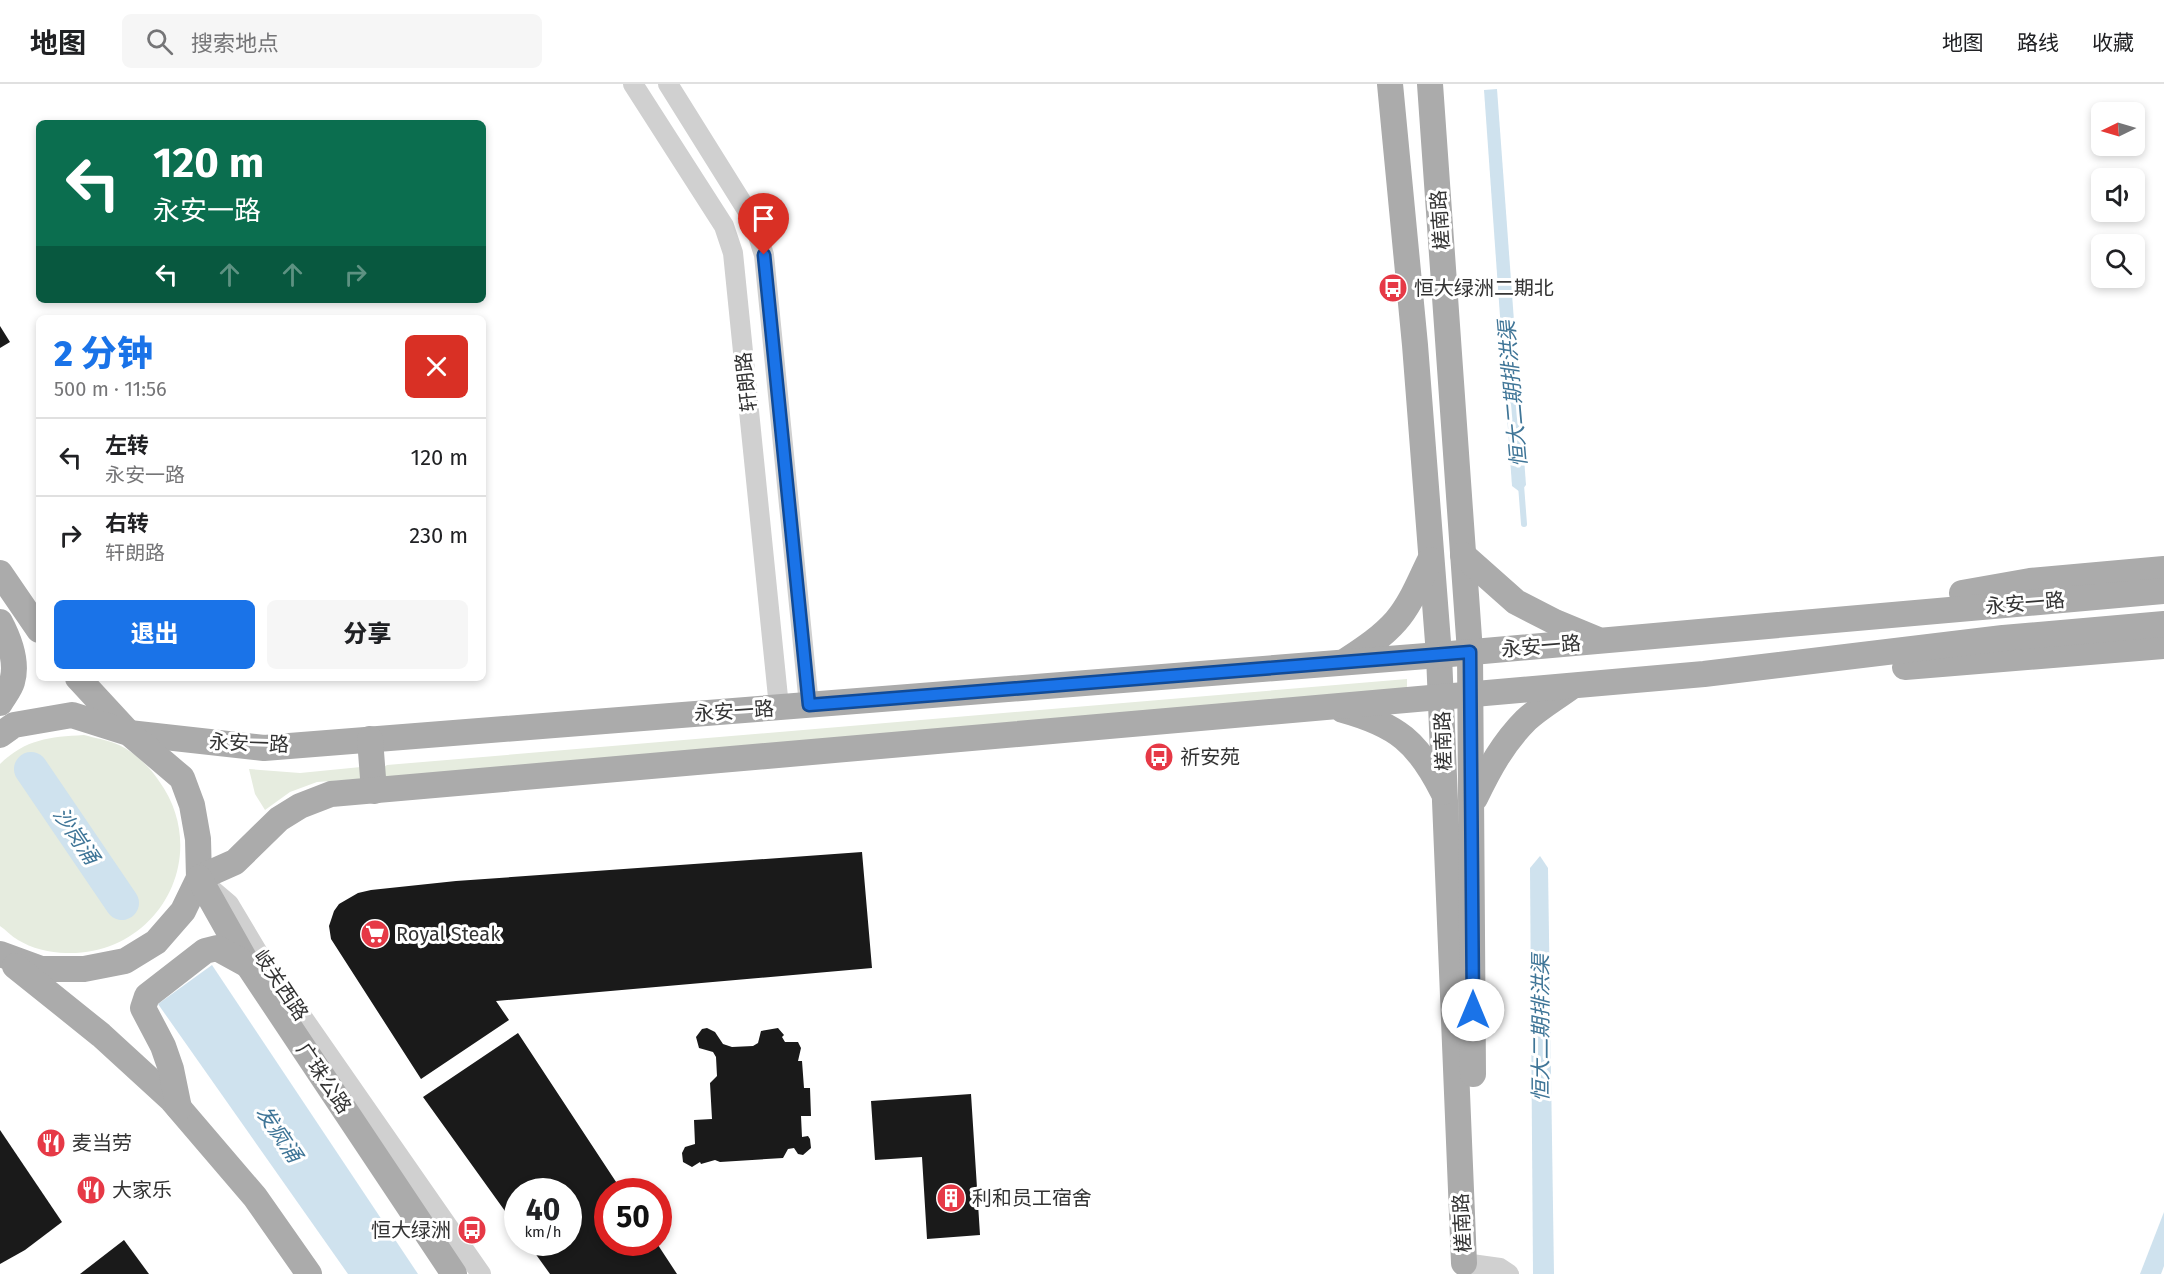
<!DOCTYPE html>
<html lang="zh">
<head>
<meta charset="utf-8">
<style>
  :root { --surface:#fff; --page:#f6f6f6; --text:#202124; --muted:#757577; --line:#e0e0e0; --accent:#1a73e8 }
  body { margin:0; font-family:"Fira Sans","Noto Sans SC",sans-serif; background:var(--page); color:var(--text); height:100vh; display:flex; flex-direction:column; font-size:22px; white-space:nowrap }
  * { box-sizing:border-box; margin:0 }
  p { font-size:20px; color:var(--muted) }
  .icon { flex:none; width:33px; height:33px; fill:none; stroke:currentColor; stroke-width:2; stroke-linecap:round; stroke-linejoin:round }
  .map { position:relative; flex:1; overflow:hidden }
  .sheet { position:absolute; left:36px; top:231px; width:450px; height:366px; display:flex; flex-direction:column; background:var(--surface); border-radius:9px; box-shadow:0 3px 9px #0003 }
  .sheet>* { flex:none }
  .guide { position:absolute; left:36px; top:36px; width:450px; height:183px; border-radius:9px; box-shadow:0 3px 9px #0003; background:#0b6e4f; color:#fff; overflow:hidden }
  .needle { width:39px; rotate:265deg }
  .controls { position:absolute; left:2091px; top:18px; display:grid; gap:12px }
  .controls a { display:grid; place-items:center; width:54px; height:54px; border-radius:9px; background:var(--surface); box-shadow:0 3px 9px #0003; font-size:30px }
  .speed { position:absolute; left:504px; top:1094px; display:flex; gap:12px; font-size:30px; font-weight:700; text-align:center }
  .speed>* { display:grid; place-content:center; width:78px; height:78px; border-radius:50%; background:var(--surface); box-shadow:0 3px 9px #0003; line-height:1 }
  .speed small { font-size:15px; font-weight:400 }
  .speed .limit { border:9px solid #d22; background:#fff; color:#111 }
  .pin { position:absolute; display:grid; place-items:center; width:51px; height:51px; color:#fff; margin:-62px -26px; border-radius:50% 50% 50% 0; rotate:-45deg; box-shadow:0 0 6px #0007 }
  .pin .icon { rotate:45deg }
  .me { position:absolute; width:66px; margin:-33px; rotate:0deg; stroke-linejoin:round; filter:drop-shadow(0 0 4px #0008) }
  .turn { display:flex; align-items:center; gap:21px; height:126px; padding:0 18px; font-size:27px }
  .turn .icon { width:78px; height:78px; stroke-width:2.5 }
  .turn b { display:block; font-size:42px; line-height:51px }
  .lanes { display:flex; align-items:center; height:57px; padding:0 18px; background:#0003; justify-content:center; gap:30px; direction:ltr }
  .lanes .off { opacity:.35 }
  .round { display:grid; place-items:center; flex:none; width:63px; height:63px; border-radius:9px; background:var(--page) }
  .overview { display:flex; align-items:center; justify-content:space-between; height:102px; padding:0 18px }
  h1 { font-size:36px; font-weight:800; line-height:45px; color:var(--accent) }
  .action { display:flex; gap:12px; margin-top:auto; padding:12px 18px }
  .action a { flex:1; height:69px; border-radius:9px; background:var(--accent); color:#fff; font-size:24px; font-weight:800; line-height:69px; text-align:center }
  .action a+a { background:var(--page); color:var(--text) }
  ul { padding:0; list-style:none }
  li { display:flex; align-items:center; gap:18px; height:78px; padding:0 18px; border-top:2px solid var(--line) }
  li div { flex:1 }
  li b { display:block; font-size:22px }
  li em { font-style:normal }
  header { display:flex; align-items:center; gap:36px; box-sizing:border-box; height:84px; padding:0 30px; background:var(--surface); border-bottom:2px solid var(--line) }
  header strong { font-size:28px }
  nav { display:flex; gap:33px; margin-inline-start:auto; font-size:21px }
  .search { width:420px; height:54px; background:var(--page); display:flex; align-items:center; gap:15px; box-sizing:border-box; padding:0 21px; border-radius:9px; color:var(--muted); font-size:22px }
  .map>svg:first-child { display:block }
</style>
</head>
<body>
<header>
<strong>地图</strong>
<div class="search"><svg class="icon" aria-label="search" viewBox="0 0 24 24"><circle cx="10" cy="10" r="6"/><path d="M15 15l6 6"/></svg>搜索地点</div>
<nav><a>地图</a><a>路线</a><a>收藏</a></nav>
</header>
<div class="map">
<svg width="2164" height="1190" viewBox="0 0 2164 1190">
  <rect width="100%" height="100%" fill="#fff"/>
  <!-- green -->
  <g fill="#e6ecdf">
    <polygon points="1407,595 1407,608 384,693 384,683 387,681"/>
    <path d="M84,651c11,3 24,5 35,10 15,7 31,22 40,36 54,75 -1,175 -93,172 -16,0 -35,-5 -48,-13 -7,-4 -12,-10 -18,-14v-162c26,-25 49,-27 84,-29z"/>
    <polygon points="361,683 361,695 317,698 290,708 265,726 255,710 249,685 300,689"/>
  </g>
  <!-- water -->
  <g fill="#cfe2ee">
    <polygon points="1497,5 1526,401 1520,408 1512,402 1484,6"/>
    <polygon points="1540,772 1548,784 1554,1190 1533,1190 1530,784"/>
    <polygon points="212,881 418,1190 348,1190 158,920"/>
    <polygon points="2164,1128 2164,1182 2161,1190 2140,1190"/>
  </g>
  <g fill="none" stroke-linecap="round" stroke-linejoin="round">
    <!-- stream -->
    <polyline stroke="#cfe2ee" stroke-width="6" points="1521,401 1524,440"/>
    <!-- river -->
    <polyline stroke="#cfe2ee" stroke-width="34" points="31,685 122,819"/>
  </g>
  <!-- building -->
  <g fill="#1a1a1a">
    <polygon points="0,242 10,258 0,264"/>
    <polygon points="862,768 872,884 496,917 509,936 421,995 331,855 329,842 334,827 339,820 358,809 371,806 456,797"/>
    <polygon points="707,944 715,948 723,960 732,963 753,962 758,959 761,947 778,944 784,951 782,953 785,958 798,958 801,964 798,977 802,977 804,1004 810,1004 811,1032 801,1032 802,1053 808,1052 810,1055 811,1064 803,1071 798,1070 794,1064 788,1065 783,1074 720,1078 715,1076 701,1080 700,1078 692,1083 683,1078 682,1069 685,1063 695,1060 694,1036 712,1035 710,999 717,992 716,973 713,968 699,964 696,953 702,945"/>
    <polygon points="518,949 622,1107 608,1107 608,1158 656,1158 677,1190 550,1190 527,1158 568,1158 568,1107 518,1107 518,1145 423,1013"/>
    <polygon points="971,1010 980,1151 927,1155 922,1073 875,1076 871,1017"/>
    <polygon points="0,1046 62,1138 25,1166 0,1180"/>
    <polygon points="124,1156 149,1190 80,1190"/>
  </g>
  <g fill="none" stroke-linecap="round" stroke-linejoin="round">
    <!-- minor -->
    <g stroke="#d0d0d0" stroke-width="20">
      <polyline points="633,0 724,142 733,169 779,623"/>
      <polyline points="668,0 753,136 764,171 809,621"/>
      <polyline points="209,803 229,820 260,872 481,1190"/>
      <polyline points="1464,1179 1500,1184 1509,1190"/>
    </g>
    <!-- major -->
    <g stroke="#ababab" stroke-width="26">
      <polyline points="1390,0 1415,261 1439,571 1464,1179"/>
      <polyline points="1430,0 1470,568 1473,990"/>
      <polyline points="1463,471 1516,518 1555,538 1596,555"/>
      <polyline points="0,489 39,546"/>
      <polyline points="1962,509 2030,497 2164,485"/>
      <path d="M0,538c9,17 18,40 12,60 -2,7 -8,14 -12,21"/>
      <path d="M1344,578c18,-12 37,-24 52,-41 15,-17 24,-41 34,-61"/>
      <polyline points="1905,583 2164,562"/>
      <polyline points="78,594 127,647"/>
      <path d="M1343,626c54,15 75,32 100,82"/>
      <polyline points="129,649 264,664 1439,571 2164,507"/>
      <polyline points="0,651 14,641 72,631 129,649 182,694 192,721 198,755 199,794 183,827 156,858 125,877 84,885 41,885 0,870"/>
      <polyline points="370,655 374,707"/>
      <path d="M1475,714c14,-29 28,-55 51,-78 13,-12 30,-22 45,-33"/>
      <polyline points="199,794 235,778 279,735 300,722 331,710 1704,590 2003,554 2164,540"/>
      <polyline points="199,794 248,881 454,1190"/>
      <polyline points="15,882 101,951 172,1016 255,1113 309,1190"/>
      <polyline points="179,1024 171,985 163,962 143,924 147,912 205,867 217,864 248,881"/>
    </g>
  </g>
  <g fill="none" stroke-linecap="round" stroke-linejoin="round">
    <!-- route casing -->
    <g stroke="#114b97" stroke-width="15">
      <polyline id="route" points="764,171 809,621 1470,568 1473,926"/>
    </g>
    <!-- route -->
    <use href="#route" stroke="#1a73e8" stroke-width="10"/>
  </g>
  <!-- icons -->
  <defs>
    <g id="bus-disc" transform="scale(1.5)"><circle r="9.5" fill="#e63946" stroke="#fff"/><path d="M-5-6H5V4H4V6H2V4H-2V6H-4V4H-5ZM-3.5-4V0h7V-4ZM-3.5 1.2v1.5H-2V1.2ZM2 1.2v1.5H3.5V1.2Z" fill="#fff"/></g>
    <g id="supermarket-disc" transform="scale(1.5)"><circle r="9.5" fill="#e63946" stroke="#fff"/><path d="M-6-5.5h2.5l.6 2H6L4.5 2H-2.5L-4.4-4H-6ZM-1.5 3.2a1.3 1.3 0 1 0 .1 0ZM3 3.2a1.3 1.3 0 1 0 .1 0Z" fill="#fff"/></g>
    <g id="restaurant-disc" transform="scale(1.5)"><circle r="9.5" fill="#e63946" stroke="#fff"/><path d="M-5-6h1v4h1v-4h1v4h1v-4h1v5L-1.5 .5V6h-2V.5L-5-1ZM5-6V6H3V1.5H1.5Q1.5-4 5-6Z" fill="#fff"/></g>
    <g id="building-disc" transform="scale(1.5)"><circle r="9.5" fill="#e63946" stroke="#fff"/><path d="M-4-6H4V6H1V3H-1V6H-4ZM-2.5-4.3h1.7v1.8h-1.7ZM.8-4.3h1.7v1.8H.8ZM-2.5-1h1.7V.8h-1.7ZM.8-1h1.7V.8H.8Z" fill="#fff"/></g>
  </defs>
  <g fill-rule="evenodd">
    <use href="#bus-disc" x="1393" y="204"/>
    <use href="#bus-disc" x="1159" y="673"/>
    <use href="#supermarket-disc" x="375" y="850"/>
    <use href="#restaurant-disc" x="51" y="1059"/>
    <use href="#restaurant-disc" x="91" y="1106"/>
    <use href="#building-disc" x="951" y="1114"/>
    <use href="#bus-disc" x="472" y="1146"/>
  </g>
  <g text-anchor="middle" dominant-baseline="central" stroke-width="6" stroke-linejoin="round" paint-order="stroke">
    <!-- street labels -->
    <g font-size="20" fill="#333" stroke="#fff">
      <text transform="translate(1440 136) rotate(-94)">槎南路</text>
      <text transform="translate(746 298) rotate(-96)">轩朗路</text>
      <text transform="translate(2025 519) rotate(-5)">永安一路</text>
      <text transform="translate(1541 562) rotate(-5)">永安一路</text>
      <text transform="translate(734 627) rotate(-4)">永安一路</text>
      <text transform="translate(1443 657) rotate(-92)">槎南路</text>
      <text transform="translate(249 659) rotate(2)">永安一路</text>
      <text transform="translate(281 901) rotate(56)">岐关西路</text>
      <text transform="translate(324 994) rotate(56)">广珠公路</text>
      <text transform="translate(1462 1139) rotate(-93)">槎南路</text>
    </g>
    <!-- poi labels -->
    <g font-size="20" fill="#333" stroke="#fff" text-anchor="start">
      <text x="1414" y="204">恒大绿洲二期北</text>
      <text x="1180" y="673">祈安苑</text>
      <text x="396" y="850">Royal Steak</text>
      <text x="72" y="1059">麦当劳</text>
      <text x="112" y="1106">大家乐</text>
      <text x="972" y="1114">利和员工宿舍</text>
      <text x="451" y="1146" text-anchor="end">恒大绿洲</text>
    </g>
    <!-- water labels -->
    <g font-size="21" font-style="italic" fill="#3f7597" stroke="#fff">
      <text transform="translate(1513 310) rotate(-95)">恒大二期排洪渠</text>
      <text transform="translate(76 752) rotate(56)">沙岗涌</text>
      <text transform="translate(1541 944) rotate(-90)">恒大二期排洪渠</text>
      <text transform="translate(279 1050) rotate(56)">发疯涌</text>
    </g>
  </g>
</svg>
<div class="controls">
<a><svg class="needle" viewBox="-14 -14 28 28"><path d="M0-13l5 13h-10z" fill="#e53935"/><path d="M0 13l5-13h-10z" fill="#757577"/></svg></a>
<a><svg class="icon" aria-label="sound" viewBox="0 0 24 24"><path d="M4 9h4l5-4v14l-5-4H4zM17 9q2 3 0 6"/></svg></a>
<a><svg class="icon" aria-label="search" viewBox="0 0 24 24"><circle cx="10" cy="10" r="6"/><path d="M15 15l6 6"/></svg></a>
</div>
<div class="speed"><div>40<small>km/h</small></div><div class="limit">50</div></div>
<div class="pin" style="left:764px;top:171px;background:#d93025"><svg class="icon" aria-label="arrive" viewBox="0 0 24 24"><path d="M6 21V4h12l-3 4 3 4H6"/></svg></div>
<svg class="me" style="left:1473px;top:926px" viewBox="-20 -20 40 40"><circle r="19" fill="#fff"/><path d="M0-13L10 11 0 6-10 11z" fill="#1a73e8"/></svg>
<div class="guide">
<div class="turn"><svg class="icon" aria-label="left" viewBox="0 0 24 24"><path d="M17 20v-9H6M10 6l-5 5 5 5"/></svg><div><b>120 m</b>永安一路</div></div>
<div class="lanes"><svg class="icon" aria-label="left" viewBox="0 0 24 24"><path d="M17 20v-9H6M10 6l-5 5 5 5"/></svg><svg class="icon off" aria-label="ahead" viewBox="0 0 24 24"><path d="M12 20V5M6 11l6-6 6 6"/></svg><svg class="icon off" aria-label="ahead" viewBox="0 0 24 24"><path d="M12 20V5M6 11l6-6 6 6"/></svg><svg class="icon off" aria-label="right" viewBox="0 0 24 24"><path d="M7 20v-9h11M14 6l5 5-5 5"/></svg></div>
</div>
<section class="sheet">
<div class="overview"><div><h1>2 分钟</h1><p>500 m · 11:56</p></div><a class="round" style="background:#d93025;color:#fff"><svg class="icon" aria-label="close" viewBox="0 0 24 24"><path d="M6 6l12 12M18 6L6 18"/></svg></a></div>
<ul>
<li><svg class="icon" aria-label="left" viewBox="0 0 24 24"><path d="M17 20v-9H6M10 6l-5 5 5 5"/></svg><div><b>左转</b><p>永安一路</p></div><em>120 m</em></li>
<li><svg class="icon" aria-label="right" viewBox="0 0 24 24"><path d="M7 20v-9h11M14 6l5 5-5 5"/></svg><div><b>右转</b><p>轩朗路</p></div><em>230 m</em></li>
</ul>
<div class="action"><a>退出</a><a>分享</a></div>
</section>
</div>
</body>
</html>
